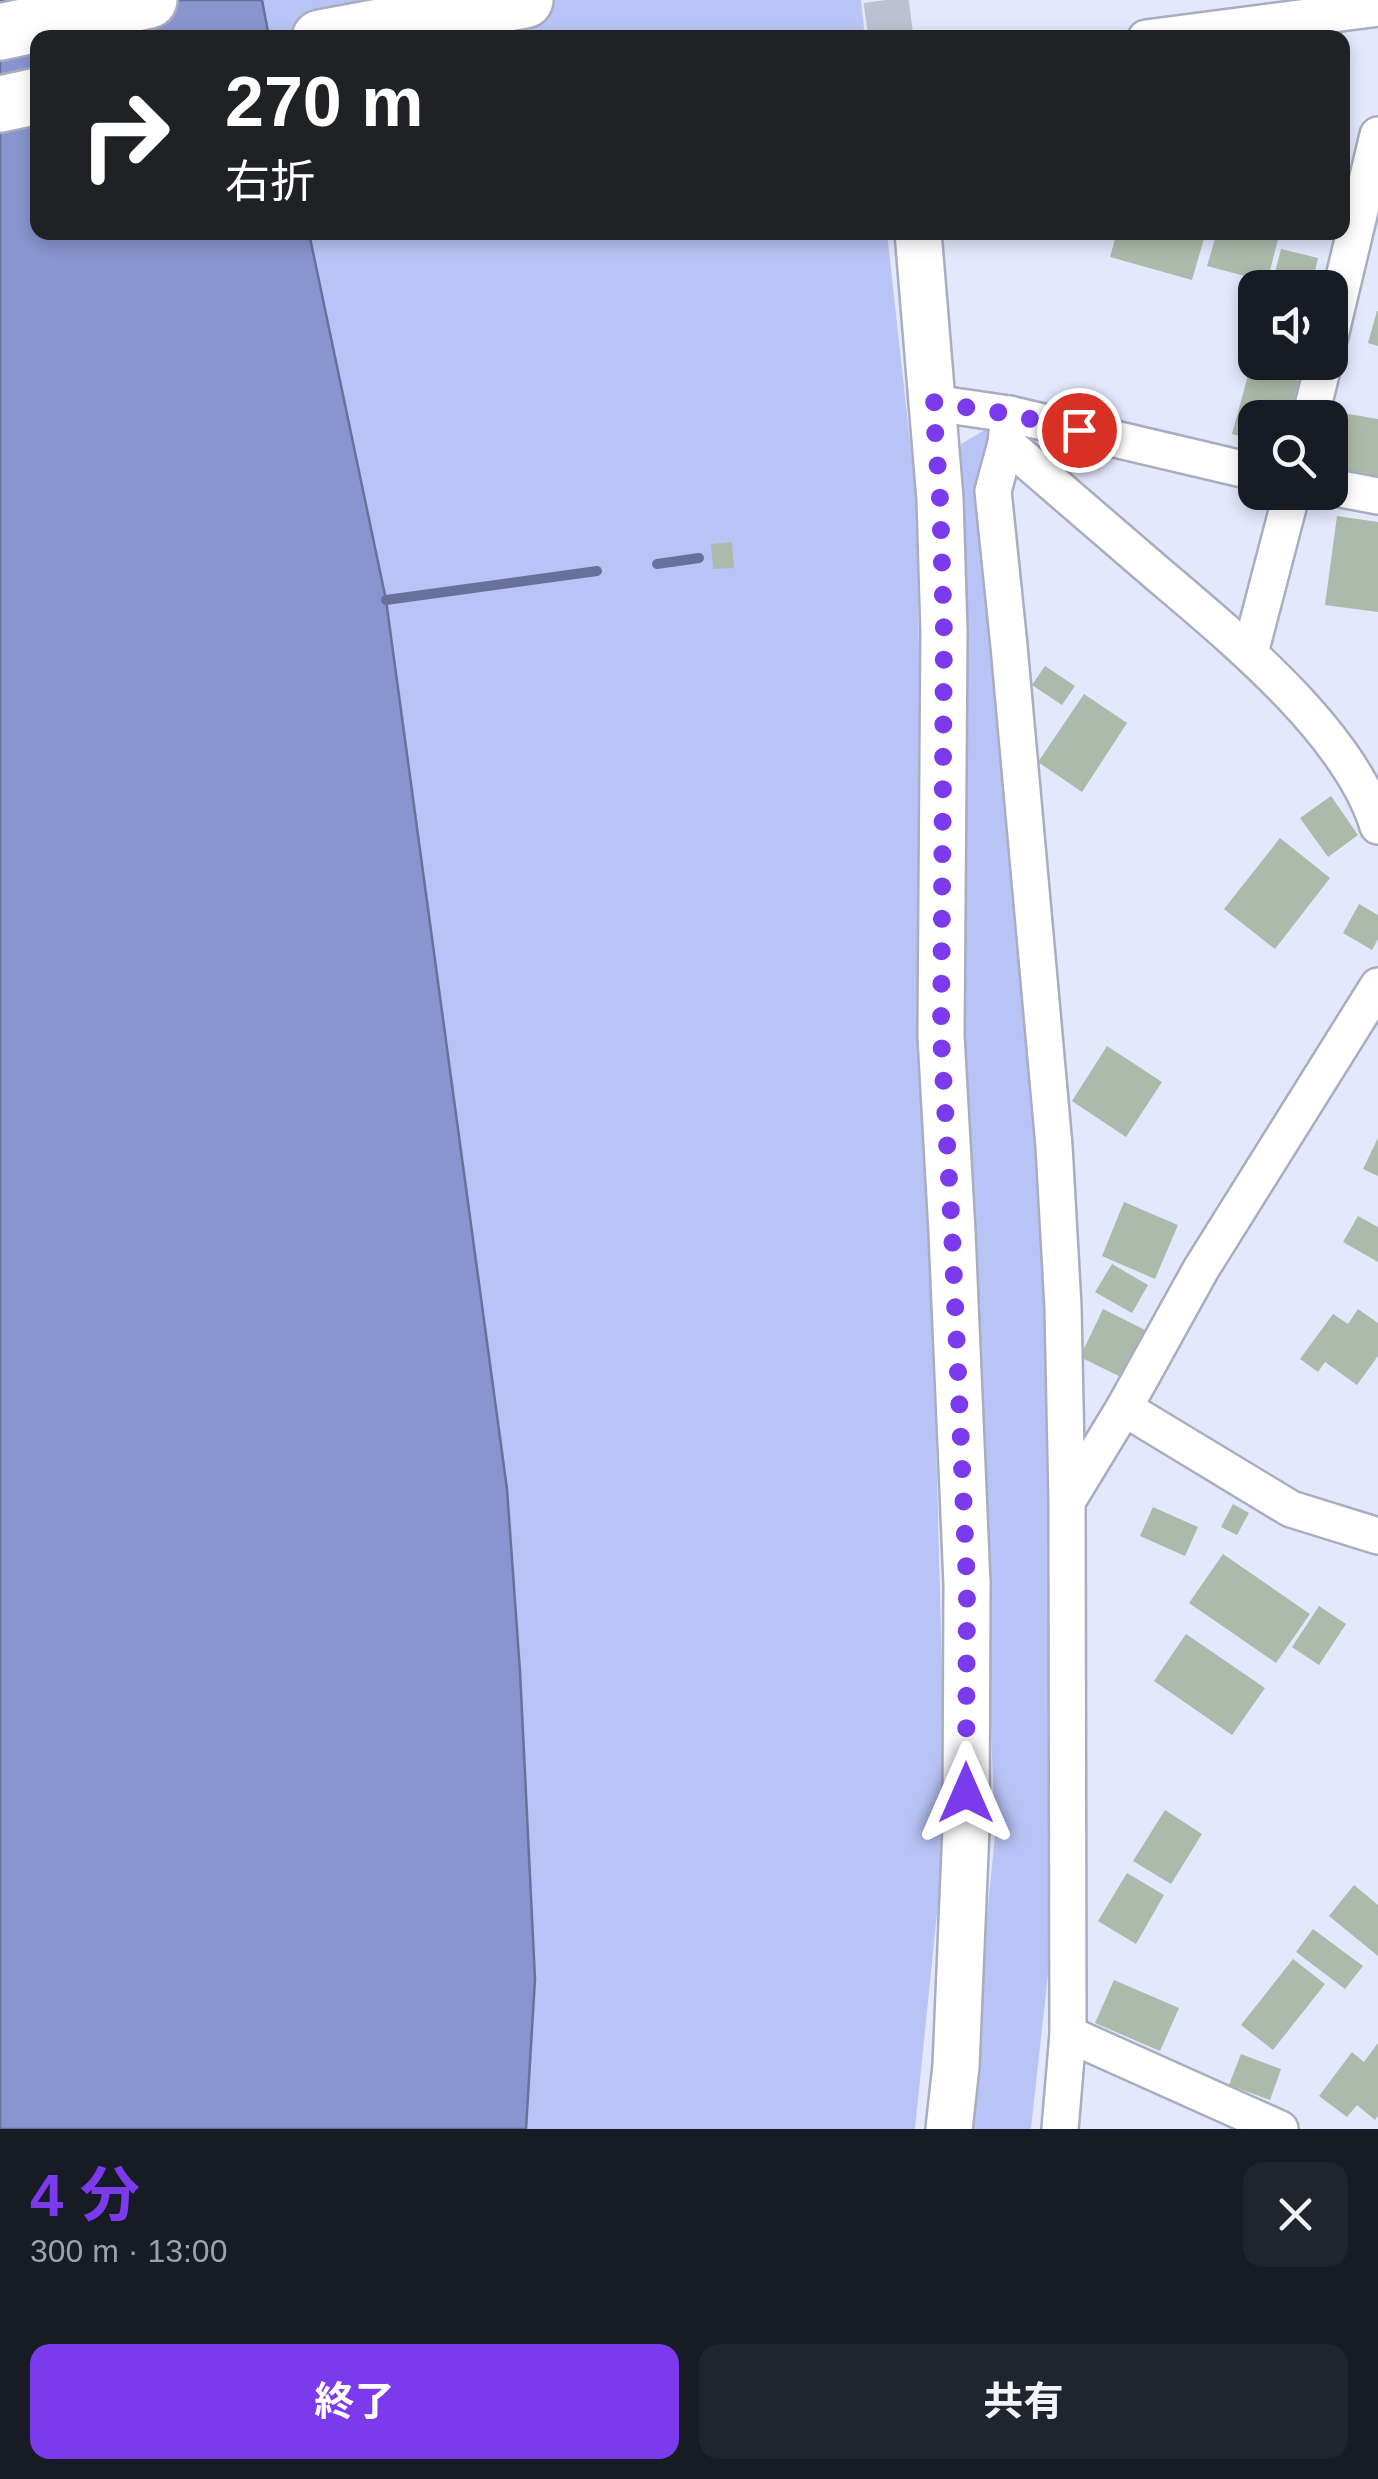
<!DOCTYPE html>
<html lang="ja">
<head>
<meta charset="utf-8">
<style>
  :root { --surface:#171b24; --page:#20242c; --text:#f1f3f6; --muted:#9ea1a6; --accent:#7c3aed }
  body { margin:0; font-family:Helvetica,"Noto Sans JP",sans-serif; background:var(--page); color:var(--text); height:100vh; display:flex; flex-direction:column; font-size:38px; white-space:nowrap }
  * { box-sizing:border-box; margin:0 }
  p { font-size:32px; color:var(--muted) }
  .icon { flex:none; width:55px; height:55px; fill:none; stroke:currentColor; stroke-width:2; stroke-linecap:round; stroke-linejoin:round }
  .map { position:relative; height:2129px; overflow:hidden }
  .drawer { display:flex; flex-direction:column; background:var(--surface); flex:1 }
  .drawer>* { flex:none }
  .guide { position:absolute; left:30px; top:30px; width:1320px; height:210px; border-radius:20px; box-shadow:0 5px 15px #0003; background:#202124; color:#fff; overflow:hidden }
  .fabs { position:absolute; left:1238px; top:270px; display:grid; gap:20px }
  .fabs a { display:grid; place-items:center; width:110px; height:110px; border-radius:20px; background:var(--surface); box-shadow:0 5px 15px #0003; font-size:50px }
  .pin { position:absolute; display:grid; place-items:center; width:85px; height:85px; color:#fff; margin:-42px; border:5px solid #fff; border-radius:50%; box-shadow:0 2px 10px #0007 }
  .me { position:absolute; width:110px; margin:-55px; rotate:0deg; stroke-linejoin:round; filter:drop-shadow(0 0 8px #0008) }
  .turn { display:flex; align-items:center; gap:35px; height:210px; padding:0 30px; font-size:45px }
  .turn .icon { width:130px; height:130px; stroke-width:2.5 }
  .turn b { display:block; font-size:70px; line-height:85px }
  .round { display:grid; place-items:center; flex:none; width:105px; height:105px; border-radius:20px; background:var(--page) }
  .overview { display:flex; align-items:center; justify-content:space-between; height:170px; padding:0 30px }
  h1 { font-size:60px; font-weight:700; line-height:75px; color:var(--accent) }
  .primary-button { display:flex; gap:20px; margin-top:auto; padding:20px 30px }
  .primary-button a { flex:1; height:115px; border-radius:20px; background:var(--accent); color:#fff; font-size:40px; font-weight:700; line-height:115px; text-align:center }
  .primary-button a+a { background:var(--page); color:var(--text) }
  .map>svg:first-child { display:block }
</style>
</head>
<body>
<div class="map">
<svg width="1378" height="2129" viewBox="0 0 1378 2129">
  <rect width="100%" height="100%" fill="#e4e8fc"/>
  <!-- green -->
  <g fill="#b9c4f6">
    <polygon points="262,0 861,0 865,37 269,37"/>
    <polygon points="309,233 887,233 916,496 930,1208 946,1825 915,2129 526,2129 535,1979 520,1671 507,1489 386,600"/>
    <polygon points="988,428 980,496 1048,1242 1062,1847 1031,2129 966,2129 995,1835 963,979 961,444"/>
  </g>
  <!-- water -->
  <polygon fill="#8995cf" stroke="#68719c" stroke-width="2.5" points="0,0 262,0 269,37 38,38 38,232 309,233 386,600 507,1489 520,1671 535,1979 526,2129 0,2129"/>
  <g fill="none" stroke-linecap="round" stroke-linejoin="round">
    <!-- stream -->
    <g stroke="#68719c" stroke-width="10">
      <polyline points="657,564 699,558"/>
      <polyline points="386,600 597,571"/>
    </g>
  </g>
  <!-- building -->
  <g fill="#acbaab">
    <polygon points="1117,232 1197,232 1205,235 1192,280 1110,257"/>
    <polygon points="1217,232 1280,232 1267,282 1207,266"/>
    <polygon points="1281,249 1318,258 1311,288 1271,288"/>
    <polygon points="1377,311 1378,311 1378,346 1368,343"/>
    <polygon points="1250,368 1299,381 1289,418 1255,418 1255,440 1232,434"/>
    <polygon points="1337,412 1378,419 1378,484 1330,476 1330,452"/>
    <polygon points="1337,516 1378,522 1378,612 1325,605"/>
    <polygon points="732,542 734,568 713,569 711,544"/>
    <polygon points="1045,666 1075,686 1062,705 1032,685"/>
    <polygon points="1084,694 1127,723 1082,792 1038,762"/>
    <polygon points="1331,796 1358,835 1328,857 1300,818"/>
    <polygon points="1280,838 1330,878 1275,949 1224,909"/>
    <polygon points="1359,904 1378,915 1378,939 1372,950 1343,933"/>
    <polygon points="1107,1046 1162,1082 1126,1137 1072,1101"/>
    <polygon points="1378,1138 1378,1176 1363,1169"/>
    <polygon points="1124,1202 1178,1225 1155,1279 1102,1256"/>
    <polygon points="1358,1216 1378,1227 1378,1262 1343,1242"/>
    <polygon points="1112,1264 1148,1285 1132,1313 1095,1292"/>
    <polygon points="1103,1309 1149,1332 1125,1379 1080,1357"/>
    <polygon points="1358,1309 1378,1323 1378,1356 1357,1385 1325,1362 1318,1372 1300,1359 1333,1314 1348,1324"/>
    <polygon points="1233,1504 1249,1513 1237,1535 1221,1527"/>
    <polygon points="1153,1507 1198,1527 1185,1556 1140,1536"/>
    <polygon points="1223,1554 1310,1614 1276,1663 1189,1603"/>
    <polygon points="1319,1606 1346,1624 1319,1665 1292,1647"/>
    <polygon points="1186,1634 1265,1688 1232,1735 1154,1681"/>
    <polygon points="1165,1810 1202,1834 1171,1884 1133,1861"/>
    <polygon points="1127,1873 1164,1895 1136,1944 1098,1921"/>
    <polygon points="1354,1885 1378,1905 1378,1956 1329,1916"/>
    <polygon points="1313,1929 1363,1966 1345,1989 1296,1952"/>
    <polygon points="1293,1959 1325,1984 1273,2050 1241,2025"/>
    <polygon points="1114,1980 1179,2008 1160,2051 1095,2023"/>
    <polygon points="1378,2043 1378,2116 1375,2120 1357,2105 1347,2117 1319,2096 1352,2052 1364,2062"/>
    <polygon points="1241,2054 1281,2069 1270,2100 1229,2085"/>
  </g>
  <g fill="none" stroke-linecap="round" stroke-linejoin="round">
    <!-- tertiary-tunnel -->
    <polyline stroke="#bcc0d1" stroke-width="45" stroke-dasharray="45 22" stroke-linecap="butt" points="886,0 891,38"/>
    <!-- minor casing -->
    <g stroke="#a8adbf" stroke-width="40">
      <g id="minor">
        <polyline points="1146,38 1378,8"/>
        <polyline points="1330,336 1378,135"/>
        <polyline points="933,403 1009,414 1255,472"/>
        <polyline points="1009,414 1006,443 993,491 1009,646 1054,1146 1063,1307 1067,1501 1068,2034 1060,2129"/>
        <polyline points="1310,418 1324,362"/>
        <path d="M1006,443c51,44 101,87 152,131 74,63 191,158 220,252"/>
        <polyline points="1330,487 1378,496"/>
        <polyline points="1250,653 1292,492"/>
        <polyline points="1124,1408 1291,1509 1378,1536"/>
        <polyline points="1068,1500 1124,1408 1201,1269 1378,986"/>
        <polyline points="1068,2034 1280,2129"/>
      </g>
    </g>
    <!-- tertiary casing -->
    <g stroke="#a8adbf" stroke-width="50">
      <polyline id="tertiary" points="918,232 940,499 944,632 941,1036 952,1232 967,1584 966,1828 956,2066 949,2129"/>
    </g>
    <!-- motorway casing -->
    <g stroke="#a8adbf" stroke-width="60">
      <g id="motorway">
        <polyline points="0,32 149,0"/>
        <polyline points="320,38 525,0"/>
        <polyline points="0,104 38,96"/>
      </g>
    </g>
    <!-- minor -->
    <use href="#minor" stroke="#fff" stroke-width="35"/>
    <!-- tertiary -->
    <use href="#tertiary" stroke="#fff" stroke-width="45"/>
    <!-- motorway -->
    <use href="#motorway" stroke="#fff" stroke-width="55"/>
  </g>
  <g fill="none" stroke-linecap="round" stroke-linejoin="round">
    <!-- route -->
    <polyline stroke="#7c3aed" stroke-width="18" stroke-dasharray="0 32.4" points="966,1793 967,1584 952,1232 941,1036 944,632 940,499 933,402 1009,414 1079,430"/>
  </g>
</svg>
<div class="fabs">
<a><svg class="icon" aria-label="sound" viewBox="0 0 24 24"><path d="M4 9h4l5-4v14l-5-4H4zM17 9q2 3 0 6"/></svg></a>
<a><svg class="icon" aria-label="search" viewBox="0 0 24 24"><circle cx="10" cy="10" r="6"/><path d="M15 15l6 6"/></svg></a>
</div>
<div class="pin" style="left:1079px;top:430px;background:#d93025"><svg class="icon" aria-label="arrive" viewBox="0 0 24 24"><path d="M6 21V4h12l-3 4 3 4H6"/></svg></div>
<svg class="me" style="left:966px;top:1793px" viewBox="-20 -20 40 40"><path d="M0-17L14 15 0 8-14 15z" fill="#7c3aed" stroke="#fff" stroke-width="4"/></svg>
<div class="guide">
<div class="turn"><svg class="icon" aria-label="right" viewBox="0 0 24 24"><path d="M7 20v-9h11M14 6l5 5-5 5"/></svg><div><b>270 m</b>右折</div></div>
</div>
</div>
<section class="drawer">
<div class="overview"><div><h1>4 分</h1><p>300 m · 13:00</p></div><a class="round"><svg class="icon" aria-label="close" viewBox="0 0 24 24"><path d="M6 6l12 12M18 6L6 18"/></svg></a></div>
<div class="primary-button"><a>終了</a><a>共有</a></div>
</section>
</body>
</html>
